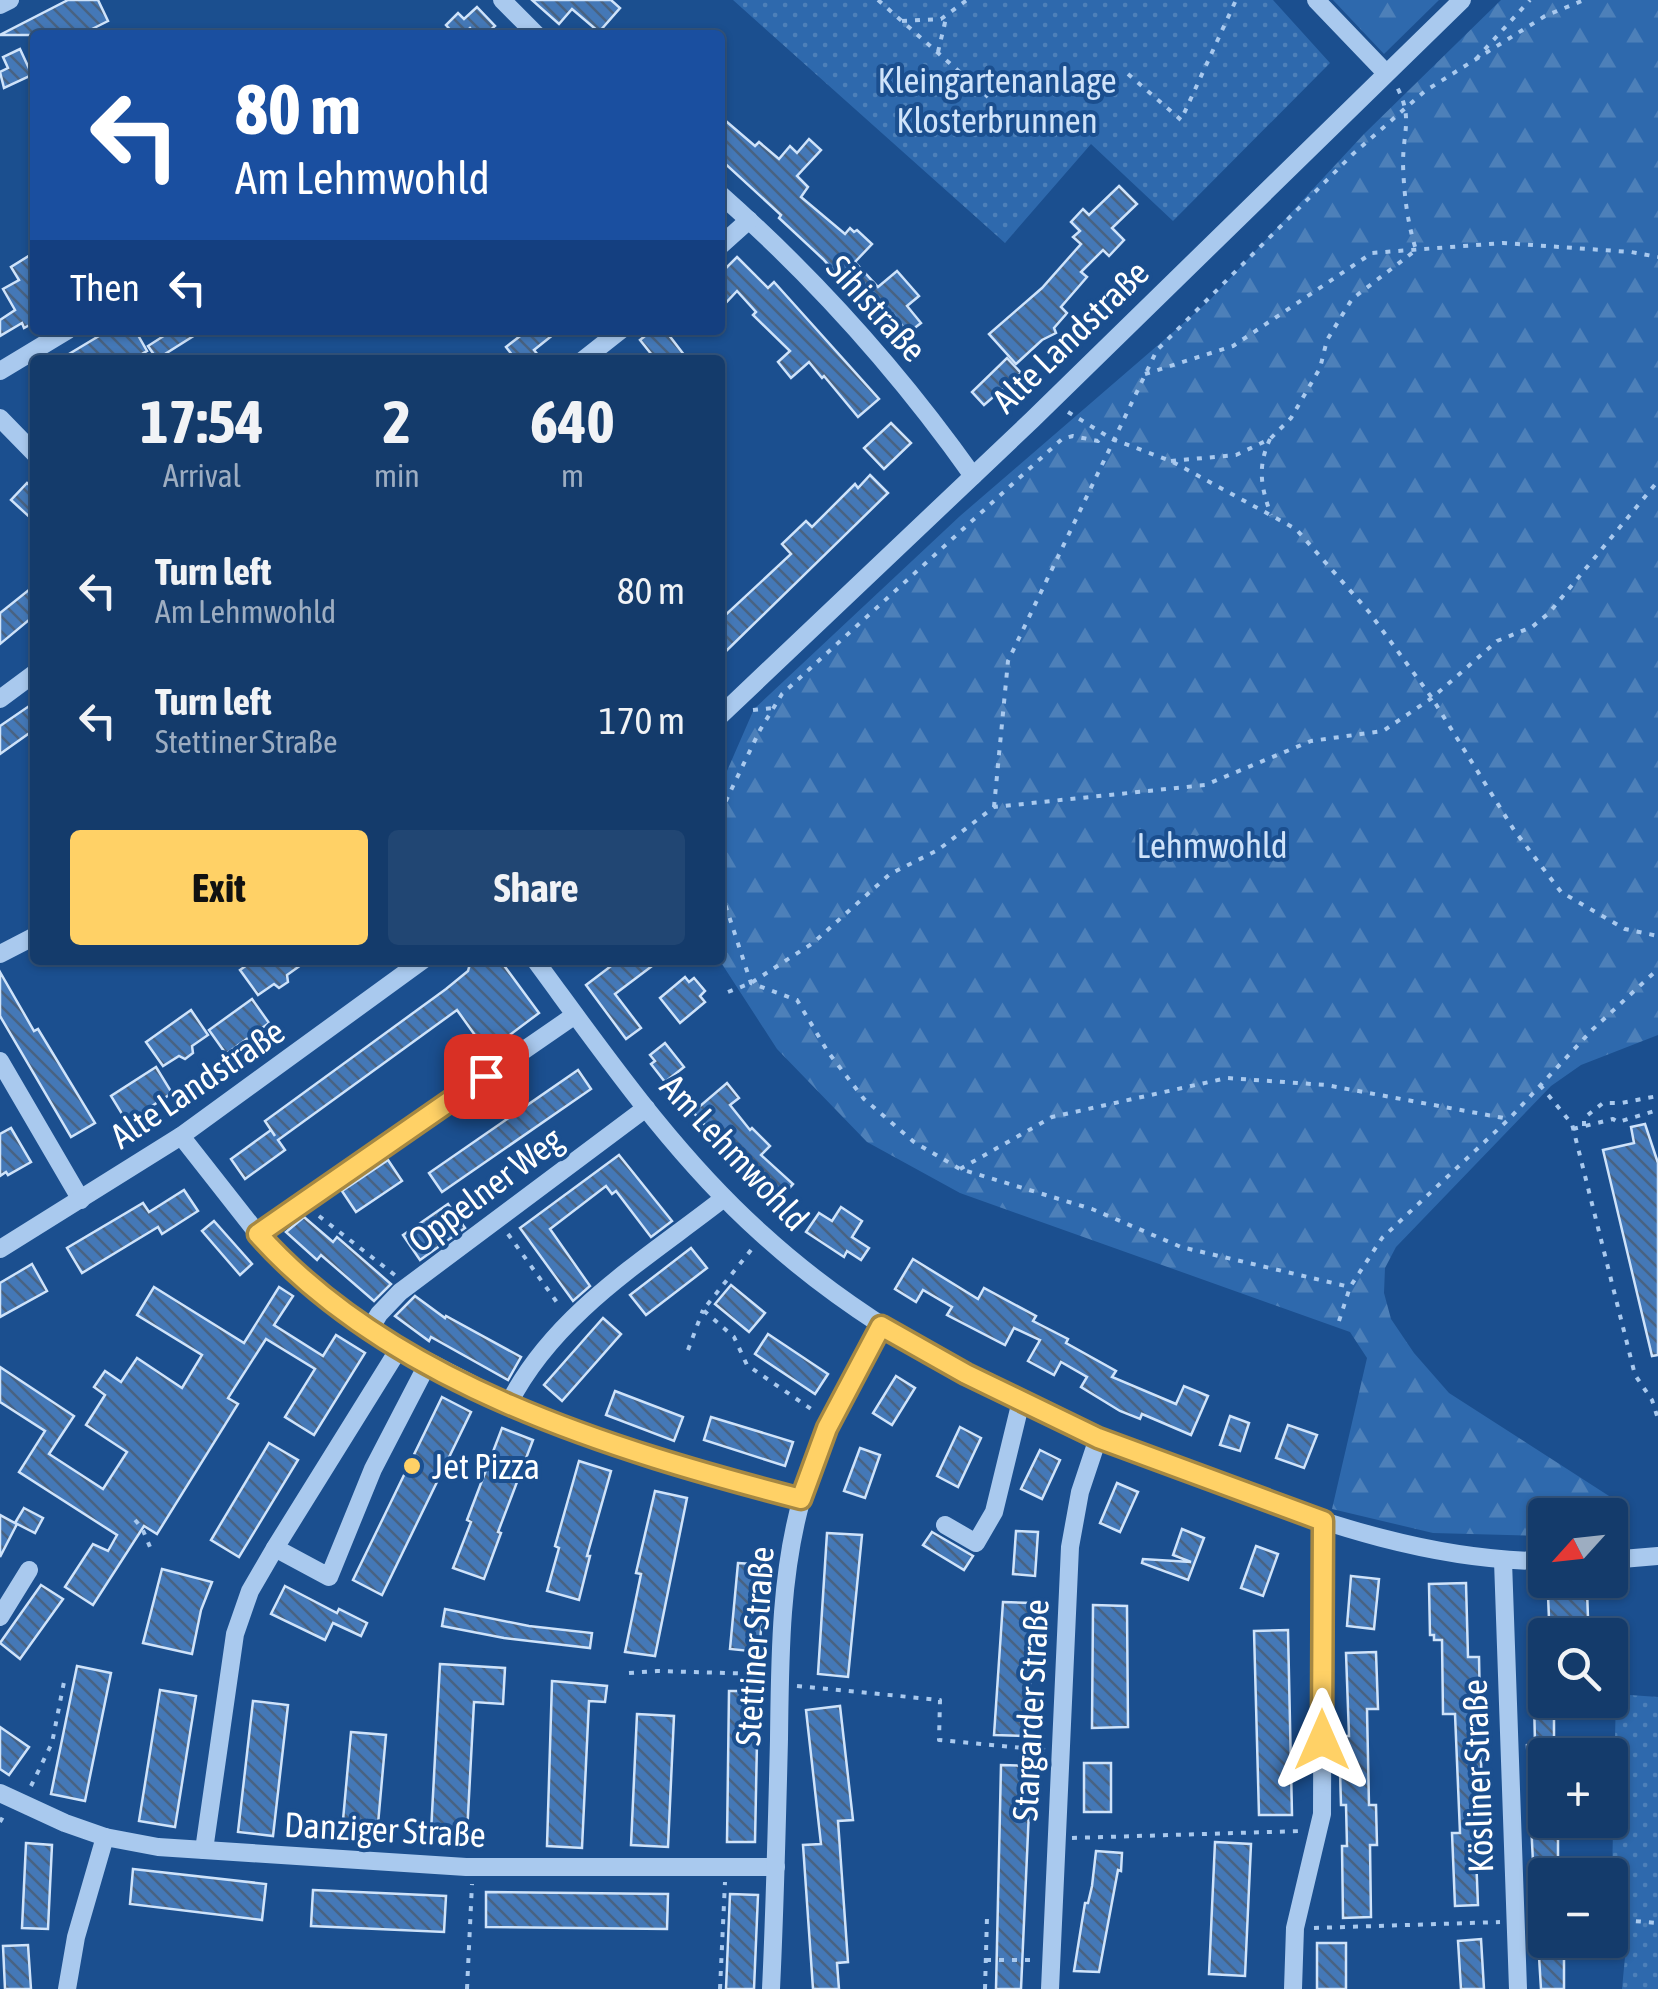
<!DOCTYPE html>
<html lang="en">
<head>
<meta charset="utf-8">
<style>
  :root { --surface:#143b6b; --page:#214673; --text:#f1f3f6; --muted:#9dadc1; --line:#33557e; --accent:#ffd166 }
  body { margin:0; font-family:"Asap Condensed",sans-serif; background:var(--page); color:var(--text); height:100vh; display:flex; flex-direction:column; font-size:38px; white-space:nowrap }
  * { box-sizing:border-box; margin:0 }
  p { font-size:32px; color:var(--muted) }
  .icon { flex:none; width:55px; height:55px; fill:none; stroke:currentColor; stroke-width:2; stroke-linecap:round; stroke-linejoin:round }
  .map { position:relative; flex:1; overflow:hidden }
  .details { position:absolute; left:30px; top:355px; width:695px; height:610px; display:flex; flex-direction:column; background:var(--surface); border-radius:10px; box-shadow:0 2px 8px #0004,0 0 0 2px var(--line) }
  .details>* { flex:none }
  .hud { position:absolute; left:30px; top:30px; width:695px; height:305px; border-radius:10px; box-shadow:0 2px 8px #0004,0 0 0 2px var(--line); background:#1a4fa0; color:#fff; overflow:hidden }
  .needle { width:65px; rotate:243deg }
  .buttons { position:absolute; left:1528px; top:1498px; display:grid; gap:20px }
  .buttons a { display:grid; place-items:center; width:100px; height:100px; border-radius:10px; background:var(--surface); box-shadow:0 2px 8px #0004,0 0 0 2px var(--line); font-size:50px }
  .pin { position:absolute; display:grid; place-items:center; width:85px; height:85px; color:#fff; margin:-42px; border-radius:20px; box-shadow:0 5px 15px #0006 }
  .me { position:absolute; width:110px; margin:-55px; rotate:0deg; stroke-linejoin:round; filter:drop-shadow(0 0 8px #0008) }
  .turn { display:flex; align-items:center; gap:35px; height:210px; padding:0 40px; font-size:45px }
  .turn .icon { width:130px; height:130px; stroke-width:2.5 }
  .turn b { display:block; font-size:70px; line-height:85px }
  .then { display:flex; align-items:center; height:95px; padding:0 40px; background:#0003; gap:20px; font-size:38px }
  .eta { display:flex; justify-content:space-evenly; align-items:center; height:170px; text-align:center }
  .eta b { font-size:60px; font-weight:700; line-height:70px }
  .cta { display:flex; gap:20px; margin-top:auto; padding:20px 40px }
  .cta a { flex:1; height:115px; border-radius:10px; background:var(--accent); color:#111; font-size:40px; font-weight:700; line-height:115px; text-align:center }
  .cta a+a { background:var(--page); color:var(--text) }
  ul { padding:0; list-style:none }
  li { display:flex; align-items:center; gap:30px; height:130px; padding:0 40px }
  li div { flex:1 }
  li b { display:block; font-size:38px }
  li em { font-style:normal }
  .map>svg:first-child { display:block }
</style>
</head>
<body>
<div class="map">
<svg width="1658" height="1989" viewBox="0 0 1658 1989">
  <defs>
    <pattern id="forest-firs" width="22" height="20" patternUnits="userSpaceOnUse" patternTransform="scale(2.5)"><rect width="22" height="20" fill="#2e69ad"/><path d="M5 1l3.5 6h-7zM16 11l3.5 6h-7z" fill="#4d80b9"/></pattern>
    <pattern id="garden-dots" width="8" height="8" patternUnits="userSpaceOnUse" patternTransform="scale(2.5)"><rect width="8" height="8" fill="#2e69ad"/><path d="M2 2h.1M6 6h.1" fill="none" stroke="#4d80b9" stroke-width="1.8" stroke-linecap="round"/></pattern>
    <pattern id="building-back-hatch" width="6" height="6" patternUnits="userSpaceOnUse" patternTransform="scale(2.5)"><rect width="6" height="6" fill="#4478b7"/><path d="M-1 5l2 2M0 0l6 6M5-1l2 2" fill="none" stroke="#486282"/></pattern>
  </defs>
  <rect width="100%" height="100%" fill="#1b4f8f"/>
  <!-- forest -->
  <g fill="url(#forest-firs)">
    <polygon points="1333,0 1439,0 1384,54"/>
    <polygon points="1501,0 1658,0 1658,1035 1581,1065 1551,1086 1396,1247 1385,1268 1384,1293 1391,1319 1414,1353 1449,1393 1623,1505 1619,1537 1610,1537 1610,1515 1545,1515 1545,1536 1433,1533 1332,1509 1367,1358 1350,1332 960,1193 867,1142 777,1049 722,964 720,787 754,709 960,516 1209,301 1364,134"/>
  </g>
  <!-- garden -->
  <g fill="url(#garden-dots)">
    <polygon points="733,0 1273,0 1330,63 1173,221 1091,144 1005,243"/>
    <polygon points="1616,1694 1658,1697 1658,1989 1622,1989 1628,1925 1611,1922"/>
  </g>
  <!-- building -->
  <g fill="url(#building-back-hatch)" stroke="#cfe3fa" stroke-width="2.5">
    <polygon points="68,0 98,0 108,21 80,35 0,35"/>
    <polygon points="532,0 611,0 620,8 599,32 572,9 559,24"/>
    <polygon points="477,7 495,26 485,35 476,35 470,28 462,35 455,35 446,25 458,13 464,19"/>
    <polygon points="20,49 32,75 4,88 0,72 8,68 3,57"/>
    <polygon points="720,116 755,146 759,142 779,159 790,146 797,153 809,139 821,150 797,176 808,187 801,197 845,234 850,228 854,232 857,230 872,244 855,262 878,287 897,271 919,296 907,306 921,323 908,333 894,315 882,325 823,259 779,218 781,215 720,159"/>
    <polygon points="1119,186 1137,204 1112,228 1124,240 1109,256 1103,250 1081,272 1087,277 1061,307 1067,313 1054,328 1056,333 1042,340 1016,364 989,334 1042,288 1081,244 1073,237 1080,231 1071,222 1083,209 1089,215"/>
    <polygon points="35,252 35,322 24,328 22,323 0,336 0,320 15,310 3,289 19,280 11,267"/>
    <polygon points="737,257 768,288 774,282 879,399 858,417 824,376 822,378 809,362 791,378 778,362 790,351 753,315 756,312 737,291 720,309 720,274"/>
    <polygon points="109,330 135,330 147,351 131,360 59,360"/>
    <polygon points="173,330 203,330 157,359 148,346"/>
    <polygon points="528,330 559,330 534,350 542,360 516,360 506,347"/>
    <polygon points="640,330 665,330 688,360 656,360 640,340 645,336"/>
    <polygon points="1007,358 1021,373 984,405 972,392"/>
    <polygon points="891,423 911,443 884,469 864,448"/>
    <polygon points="870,475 888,493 720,657 720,620 791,554 782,544 806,521 812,527 855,484 858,488"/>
    <polygon points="27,483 35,490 35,522 11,500"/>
    <polygon points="35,585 35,615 0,644 0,613"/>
    <polygon points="35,702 35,729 0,754 0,726"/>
    <polygon points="254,960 308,960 287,975 288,982 279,988 274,984 258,995 240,970"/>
    <polygon points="471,960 500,960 539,1013 487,1052 457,1010 278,1140 285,1150 245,1179 231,1159 271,1130 275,1136 265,1121 446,989 468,971"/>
    <polygon points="619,960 660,960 615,994 641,1028 626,1039 586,985"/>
    <polygon points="0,972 34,1031 38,1029 95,1123 71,1137 0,1016"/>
    <polygon points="685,977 689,982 694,978 705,991 700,996 705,1002 680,1023 660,998"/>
    <polygon points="252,999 269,1023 226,1054 209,1030"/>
    <polygon points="191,1010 208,1035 192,1046 193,1053 185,1059 179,1056 163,1066 146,1042"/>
    <polygon points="665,1043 684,1067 665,1082 651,1064 655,1061 650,1055"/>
    <polygon points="156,1067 172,1093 127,1122 111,1096"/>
    <polygon points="578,1070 591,1089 442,1192 429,1173"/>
    <polygon points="727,1083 739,1098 730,1105 750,1130 752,1128 770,1146 761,1155 793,1184 776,1203 693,1112"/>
    <polygon points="1645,1124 1658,1163 1658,1355 1652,1356 1603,1150 1634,1143 1631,1127"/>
    <polygon points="11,1128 31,1162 8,1175 6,1172 0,1176 0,1134"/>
    <polygon points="619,1155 672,1221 651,1237 616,1191 612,1194 606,1186 550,1229 590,1286 573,1301 520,1228"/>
    <polygon points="388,1160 402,1181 356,1212 342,1191"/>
    <polygon points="184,1190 198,1211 162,1234 158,1227 82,1273 67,1248 143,1203 149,1212"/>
    <polygon points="448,1204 465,1228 420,1260 403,1235"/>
    <polygon points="841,1207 862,1221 852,1237 869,1248 861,1260 847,1251 844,1257 806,1232 819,1213 832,1221"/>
    <polygon points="304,1217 333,1242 337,1237 391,1284 374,1301 321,1255 317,1260 286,1232"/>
    <polygon points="214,1221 252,1264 240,1275 202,1231"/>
    <polygon points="691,1248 707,1268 646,1315 630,1295"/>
    <polygon points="913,1259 978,1299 984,1288 1036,1316 1033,1321 1068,1339 1066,1343 1116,1371 1112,1377 1176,1404 1184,1386 1208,1396 1191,1435 1142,1414 1140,1419 1120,1411 1081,1387 1087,1377 1061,1362 1054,1375 1028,1361 1040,1340 1014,1328 1005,1345 947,1315 952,1307 923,1290 916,1302 895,1289"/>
    <polygon points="32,1264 47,1291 0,1317 0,1283"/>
    <polygon points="731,1285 765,1313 749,1332 715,1304"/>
    <polygon points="154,1287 244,1343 279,1287 293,1296 274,1325 323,1356 336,1335 365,1353 314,1435 285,1417 315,1369 266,1339 228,1398 238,1404 157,1534 144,1526 93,1605 65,1587 93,1544 108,1551 117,1535 19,1472 45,1431 0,1402 0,1367 74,1416 49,1454 103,1489 127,1452 86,1425 105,1395 94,1387 105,1371 121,1382 137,1358 182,1388 202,1355 137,1315"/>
    <polygon points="415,1296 445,1318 446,1316 521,1357 508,1380 431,1337 429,1341 395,1316"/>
    <polygon points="603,1318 621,1334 562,1401 544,1385"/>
    <polygon points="768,1334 828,1374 815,1394 755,1354"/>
    <polygon points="896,1376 915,1388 892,1425 873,1413"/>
    <polygon points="615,1391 683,1417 674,1441 606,1415"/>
    <polygon points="442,1397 471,1412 382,1595 353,1580"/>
    <polygon points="1230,1416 1249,1423 1240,1451 1220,1445"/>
    <polygon points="711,1417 793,1442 785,1466 704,1440"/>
    <polygon points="1288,1425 1317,1435 1304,1468 1276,1458"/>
    <polygon points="960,1427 981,1438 958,1487 937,1476"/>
    <polygon points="502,1428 533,1440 498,1532 501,1533 484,1579 453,1568 471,1522 467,1520"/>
    <polygon points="269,1443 298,1460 239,1557 211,1540"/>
    <polygon points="860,1448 880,1455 865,1498 844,1491"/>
    <polygon points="1040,1450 1060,1460 1042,1499 1021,1489"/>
    <polygon points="579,1461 611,1471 587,1556 590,1556 579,1600 547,1591 559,1548 555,1546"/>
    <polygon points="1117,1483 1138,1492 1120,1532 1100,1523"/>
    <polygon points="655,1491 687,1498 655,1656 625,1652 641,1574 636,1573"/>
    <polygon points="24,1508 43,1518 35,1533 17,1524 0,1557 0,1515 15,1523"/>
    <polygon points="1182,1529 1204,1538 1188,1580 1142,1563 1143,1559 1191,1562 1173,1555"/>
    <polygon points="1016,1531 1038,1532 1035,1576 1013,1574"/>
    <polygon points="932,1532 973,1556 964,1570 923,1545"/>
    <polygon points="827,1533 862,1535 848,1677 818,1674"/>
    <polygon points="1256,1546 1278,1554 1263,1596 1241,1588"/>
    <polygon points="738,1563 767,1565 759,1652 730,1649"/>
    <polygon points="162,1569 212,1582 201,1610 192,1654 143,1643"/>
    <polygon points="1351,1576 1379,1579 1374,1629 1347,1626"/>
    <polygon points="1466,1583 1468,1657 1479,1657 1482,1808 1474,1808 1478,1905 1455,1906 1452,1833 1460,1833 1455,1714 1443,1714 1442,1640 1434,1640 1434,1635 1430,1635 1429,1584"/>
    <polygon points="41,1585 63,1599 20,1659 0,1643"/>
    <polygon points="285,1586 337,1613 339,1609 367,1623 361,1636 333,1623 325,1640 271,1614"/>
    <polygon points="1587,1591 1588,1618 1565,1618 1566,1635 1545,1635 1544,1619 1549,1619 1548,1595"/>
    <polygon points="1003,1602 1032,1603 1029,1736 994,1735"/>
    <polygon points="1093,1605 1127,1606 1128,1727 1092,1728"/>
    <polygon points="445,1609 529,1626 592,1633 590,1648 504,1638 442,1626"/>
    <polygon points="1288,1630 1292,1815 1259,1815 1254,1631"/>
    <polygon points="1376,1652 1378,1709 1367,1709 1369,1805 1376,1805 1377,1845 1370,1845 1371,1917 1343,1918 1342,1846 1347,1846 1346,1805 1341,1805 1339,1736 1349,1736 1346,1653"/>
    <polygon points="440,1664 505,1668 503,1704 474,1702 467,1834 431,1832"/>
    <polygon points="77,1666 111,1673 85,1801 51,1794"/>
    <polygon points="552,1681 607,1686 605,1702 589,1701 582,1848 547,1846"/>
    <polygon points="160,1690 196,1696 175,1827 139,1821"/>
    <polygon points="729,1691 758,1691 755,1842 727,1842"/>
    <polygon points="1534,1700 1554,1700 1554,1755 1545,1755 1545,1834 1558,1833 1558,1861 1533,1862 1527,1745 1535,1744"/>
    <polygon points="253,1701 288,1705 273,1836 238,1832"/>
    <polygon points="840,1706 853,1820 838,1821 848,1962 837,1963 839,1989 813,1989 803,1845 821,1844 806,1710"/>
    <polygon points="637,1714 674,1716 668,1847 631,1845"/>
    <polygon points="0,1727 29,1747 9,1775 0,1769"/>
    <polygon points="351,1732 386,1735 378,1824 343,1820"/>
    <rect x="1084" y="1763" width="27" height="49"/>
    <polygon points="1001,1765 1031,1766 1021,1989 996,1989"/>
    <polygon points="1215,1842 1251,1844 1245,1976 1209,1974"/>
    <polygon points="26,1843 52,1845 48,1929 22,1928"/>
    <polygon points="1096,1851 1122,1853 1121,1871 1118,1870 1099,1972 1074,1971 1085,1903 1088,1903 1092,1886"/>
    <polygon points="133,1869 266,1884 262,1920 130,1904"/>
    <polygon points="313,1890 446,1896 444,1932 311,1926"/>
    <polygon points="486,1892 668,1894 667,1929 486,1927"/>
    <polygon points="730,1894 758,1895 754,1989 726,1989"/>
    <polygon points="1481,1939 1484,1989 1461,1989 1458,1941"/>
    <polygon points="1538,1940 1564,1940 1564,1989 1541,1989"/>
    <rect x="1317" y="1943" width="29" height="46"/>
    <polygon points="28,1945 31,1989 5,1989 3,1946"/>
  </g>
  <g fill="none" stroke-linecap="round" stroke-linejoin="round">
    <!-- path -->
    <g stroke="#a9c9ee" stroke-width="4" stroke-dasharray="5 8" stroke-linecap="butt">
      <polyline points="878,0 988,97"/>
      <polyline points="902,21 941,19 967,0"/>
      <polyline points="938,52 946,18"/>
      <polyline points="1476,59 1530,0"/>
      <polyline points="1128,74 1181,120 1236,0"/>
      <polyline points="1145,374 1233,346 1372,253 1503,243 1631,252 1658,257"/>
      <polyline points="1068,412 1112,439 1171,461 1296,529 1369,612 1432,698 1514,830 1561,892 1625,929 1658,936"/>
      <path d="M1270,439c-13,28 -9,48 1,76"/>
      <path d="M1171,461l65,-6 34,-16 21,-21 29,-50 7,-28 25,-41 64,-49c-9,-29 -12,-56 -13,-86 0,-33 10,-46 -6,-77"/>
      <polyline points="753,710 773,708"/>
      <polyline points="994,807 1008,661 1157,350 1353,154 1425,91 1545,16 1584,0"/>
      <polyline points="720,813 760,730 782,694 1062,439 1073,436 1098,441 1103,434"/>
      <polyline points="720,815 723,898 751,983 797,1000 828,1052 864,1099 914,1142 960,1169 1092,1209 1181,1247 1350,1287"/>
      <polyline points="728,992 751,983 813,943 890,874 938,850 994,807 1205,785 1311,741 1383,731 1432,698 1497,641 1532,627 1549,613 1658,481"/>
      <polyline points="1540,1085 1572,1124 1635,1375 1652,1400 1658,1419"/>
      <polyline points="1584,1126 1584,1118 1603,1103 1621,1103 1658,1096"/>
      <polyline points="1573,1129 1613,1119 1618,1122 1658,1110"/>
      <polyline points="960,1169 1052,1117 1227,1078 1326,1085 1509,1119"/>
      <polyline points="319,1216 396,1276"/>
      <polyline points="508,1234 561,1308"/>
      <polyline points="751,1250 703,1310 734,1337 747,1365 814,1411"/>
      <polyline points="1339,1321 1350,1287 1382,1238 1509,1119 1592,1030 1658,969"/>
      <polyline points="688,1350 703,1310"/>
      <polyline points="135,1520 142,1528 153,1554"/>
      <polyline points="629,1673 657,1671 761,1674"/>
      <polyline points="797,1686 940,1700 939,1740 1045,1750"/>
      <polyline points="31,1786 52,1743 64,1682"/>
      <polyline points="0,1822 5,1813"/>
      <polyline points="1072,1838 1302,1831"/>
      <polyline points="1610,1919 1658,1923"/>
      <polyline points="1534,1921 1545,1920"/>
      <polyline points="1314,1928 1500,1922"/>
      <polyline points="986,1960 1037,1960"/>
      <polyline points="467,1989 472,1884"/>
      <polyline points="720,1989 725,1882"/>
      <polyline points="985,1989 987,1917"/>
    </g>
    <!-- minor -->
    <g stroke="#a9c9ee" stroke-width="18">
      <polyline points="502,0 537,35"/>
      <polyline points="1316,0 1386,73"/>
      <polyline points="0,5 10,0"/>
      <path d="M720,194c95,84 180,179 253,282"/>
      <polyline points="720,246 749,220"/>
      <polyline points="583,360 621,330"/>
      <polyline points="0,371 68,330"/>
      <polyline points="0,418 35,454"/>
      <polyline points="0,699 35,673"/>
      <polyline points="720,716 1032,420 1462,0"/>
      <polyline points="0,954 35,936"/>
      <path d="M535,960c70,95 138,194 226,273 131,120 297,192 462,253 103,38 211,75 322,75"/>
      <polyline points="0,1061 81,1200"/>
      <polyline points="181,1136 258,1234 297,1274 338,1308 400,1347 509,1403 604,1443 801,1499"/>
      <polyline points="258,1234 575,1015"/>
      <polyline points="0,1249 181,1136 423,960"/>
      <polyline points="370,1329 379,1314 400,1292 646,1108"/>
      <polyline points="400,1347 275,1548 329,1577 373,1469 428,1363"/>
      <path d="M509,1403c46,-90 137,-144 215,-205"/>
      <polyline points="945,1525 976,1543 994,1512 1021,1401"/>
      <polyline points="1610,1560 1658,1556"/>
      <polyline points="1503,1561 1518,1989"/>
      <polyline points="0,1617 29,1570"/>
      <polyline points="0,1793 65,1823 105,1837 158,1847 466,1867 776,1867"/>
      <polyline points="204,1850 235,1634 250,1591 275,1548"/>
      <polyline points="67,1989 76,1937 105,1837"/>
      <path d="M771,1989c4,-83 6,-167 8,-250 1,-80 1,-164 23,-241 17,-61 47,-118 79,-172"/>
      <polyline points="1050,1989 1070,1547 1080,1492 1098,1438"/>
      <polyline points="1293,1989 1295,1928 1322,1814 1323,1521"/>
    </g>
  </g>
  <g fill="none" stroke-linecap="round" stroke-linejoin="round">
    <!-- route casing -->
    <g stroke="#a68842" stroke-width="25">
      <path id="route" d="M486,1076l-228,158c134,150 354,216 543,265l26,-71 54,-102 85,48 132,64 225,83 -1,219"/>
    </g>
    <!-- route -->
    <use href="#route" stroke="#ffd166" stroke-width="18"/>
  </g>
  <!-- markers -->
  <circle fill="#ffd166" stroke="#1b4f8f" stroke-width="4" cx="412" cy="1466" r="10"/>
  <g text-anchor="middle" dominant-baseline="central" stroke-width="8" stroke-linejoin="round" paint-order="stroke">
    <!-- park labels -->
    <g font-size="35" fill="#cfe3fa" stroke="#1b4f8f">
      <text x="997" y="80">Kleingartenanlage<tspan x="997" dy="40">Klosterbrunnen</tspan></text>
      <text x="1212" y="845">Lehmwohld</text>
    </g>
    <!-- street labels -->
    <g font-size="35" fill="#fff" stroke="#1b4f8f">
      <text transform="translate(877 308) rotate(48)">Sihistraße</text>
      <text transform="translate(1070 336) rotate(-44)">Alte Landstraße</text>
      <text transform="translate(197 1083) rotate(-34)">Alte Landstraße</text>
      <text transform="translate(735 1152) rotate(47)">Am Lehmwohld</text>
      <text transform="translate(485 1189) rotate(-37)">Oppelner Weg</text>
      <text transform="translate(754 1646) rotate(-86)">Stettiner Straße</text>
      <text transform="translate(1030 1710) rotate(-87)">Stargarder Straße</text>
      <text transform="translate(1477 1776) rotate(-92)">Kösliner Straße</text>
      <text transform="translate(385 1829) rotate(3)">Danziger Straße</text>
    </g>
    <!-- poi labels -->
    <g font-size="35" fill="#fff" stroke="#1b4f8f" text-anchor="start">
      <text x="432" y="1466">Jet Pizza</text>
    </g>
  </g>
</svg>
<div class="buttons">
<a><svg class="needle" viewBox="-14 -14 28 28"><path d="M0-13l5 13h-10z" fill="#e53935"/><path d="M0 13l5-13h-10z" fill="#9dadc1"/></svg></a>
<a><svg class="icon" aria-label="search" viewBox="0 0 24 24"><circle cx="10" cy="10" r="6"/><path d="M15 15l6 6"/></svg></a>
<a>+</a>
<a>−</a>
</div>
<div class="pin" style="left:486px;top:1076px;background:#d93025"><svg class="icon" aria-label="arrive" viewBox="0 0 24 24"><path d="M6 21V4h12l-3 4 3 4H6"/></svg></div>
<svg class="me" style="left:1322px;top:1740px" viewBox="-20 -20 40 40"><path d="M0-17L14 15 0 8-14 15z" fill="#ffd166" stroke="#fff" stroke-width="4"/></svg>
<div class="hud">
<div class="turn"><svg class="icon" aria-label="left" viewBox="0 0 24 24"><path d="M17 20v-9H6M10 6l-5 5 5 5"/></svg><div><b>80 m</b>Am Lehmwohld</div></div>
<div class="then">Then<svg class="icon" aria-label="left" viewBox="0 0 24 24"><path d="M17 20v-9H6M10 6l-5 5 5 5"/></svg></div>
</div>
<section class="details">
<div class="eta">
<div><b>17:54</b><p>Arrival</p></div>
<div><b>2</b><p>min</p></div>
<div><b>640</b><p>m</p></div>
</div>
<ul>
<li><svg class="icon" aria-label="left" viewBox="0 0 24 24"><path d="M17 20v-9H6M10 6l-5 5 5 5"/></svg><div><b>Turn left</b><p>Am Lehmwohld</p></div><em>80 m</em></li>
<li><svg class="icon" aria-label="left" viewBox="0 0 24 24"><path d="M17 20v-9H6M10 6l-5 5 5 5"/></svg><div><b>Turn left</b><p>Stettiner Straße</p></div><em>170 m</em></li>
</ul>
<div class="cta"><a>Exit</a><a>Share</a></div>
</section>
</div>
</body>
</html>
